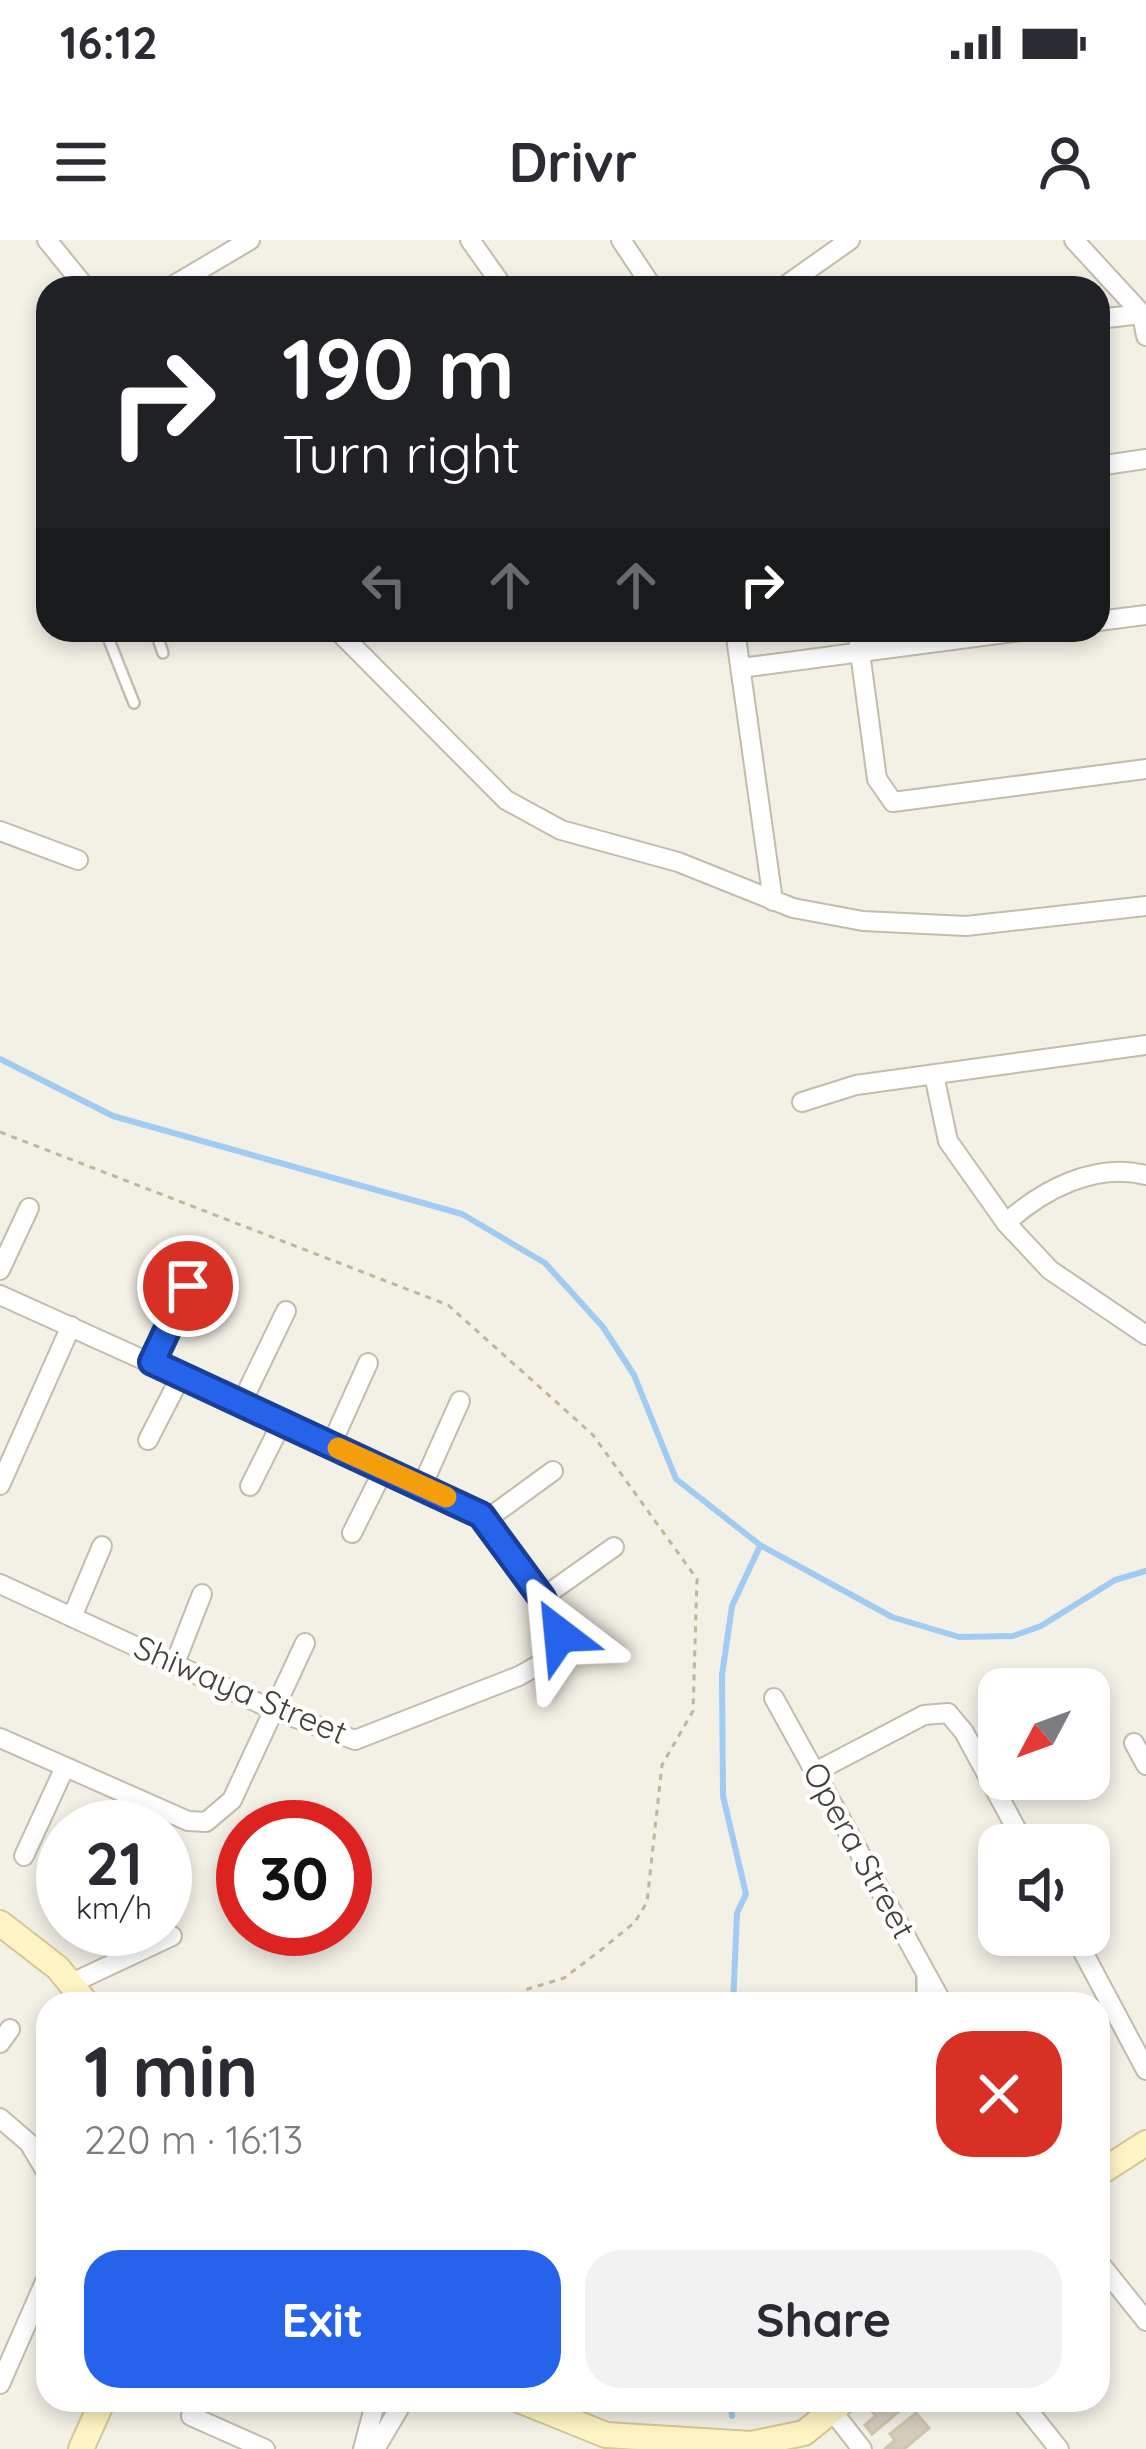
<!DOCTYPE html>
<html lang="en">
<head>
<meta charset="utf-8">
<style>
  :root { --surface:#fff; --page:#f2f2f3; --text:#2b2b33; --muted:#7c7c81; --accent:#2563eb }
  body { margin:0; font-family:Quicksand,sans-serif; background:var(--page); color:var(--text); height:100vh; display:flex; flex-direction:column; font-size:45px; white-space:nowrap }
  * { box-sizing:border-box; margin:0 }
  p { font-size:39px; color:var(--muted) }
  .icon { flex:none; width:66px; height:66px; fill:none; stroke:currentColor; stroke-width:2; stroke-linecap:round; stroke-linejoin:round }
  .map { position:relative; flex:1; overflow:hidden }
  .drawer { position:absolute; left:36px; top:1752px; width:1074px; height:420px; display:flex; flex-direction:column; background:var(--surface); border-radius:36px; box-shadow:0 6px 18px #0003 }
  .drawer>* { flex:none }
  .banner { position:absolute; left:36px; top:36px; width:1074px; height:366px; border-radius:36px; box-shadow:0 6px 18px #0003; background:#202124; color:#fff; overflow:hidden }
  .needle { width:78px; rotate:229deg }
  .buttons { position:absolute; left:978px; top:1428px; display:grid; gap:24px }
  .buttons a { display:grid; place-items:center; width:132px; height:132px; border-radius:24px; background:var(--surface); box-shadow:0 6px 18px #0003; font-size:60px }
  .speed { position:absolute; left:36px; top:1560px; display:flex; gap:24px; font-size:60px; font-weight:700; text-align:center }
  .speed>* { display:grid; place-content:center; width:156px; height:156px; border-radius:50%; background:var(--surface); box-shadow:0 6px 18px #0003; line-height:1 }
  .speed small { font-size:30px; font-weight:400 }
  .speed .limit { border:18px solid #d22; background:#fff; color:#111 }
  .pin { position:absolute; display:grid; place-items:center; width:102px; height:102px; color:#fff; margin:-51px; border:6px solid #fff; border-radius:50%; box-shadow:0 3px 12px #0007 }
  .me { position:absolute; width:132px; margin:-66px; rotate:331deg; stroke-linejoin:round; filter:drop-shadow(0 0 9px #0008) }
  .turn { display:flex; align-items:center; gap:42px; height:252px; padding:0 48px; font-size:54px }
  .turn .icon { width:156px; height:156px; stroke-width:2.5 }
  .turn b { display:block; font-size:84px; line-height:102px }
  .lanes { display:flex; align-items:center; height:114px; padding:0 48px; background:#0003; justify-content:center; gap:60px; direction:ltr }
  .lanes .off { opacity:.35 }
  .round { display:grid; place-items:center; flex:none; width:126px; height:126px; border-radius:36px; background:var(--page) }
  .summary { display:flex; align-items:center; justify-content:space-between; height:204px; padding:0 48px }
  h1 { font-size:72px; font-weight:800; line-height:90px }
  .action { display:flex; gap:24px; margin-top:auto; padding:24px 48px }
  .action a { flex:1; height:138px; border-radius:36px; background:var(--accent); color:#fff; font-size:48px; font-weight:800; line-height:138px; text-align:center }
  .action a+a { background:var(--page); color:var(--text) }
  .status { display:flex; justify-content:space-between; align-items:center; height:84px; padding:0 60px; background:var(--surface); direction:ltr }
  .status svg { height:33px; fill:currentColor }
  header { display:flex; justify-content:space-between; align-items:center; height:156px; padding:0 48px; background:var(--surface); font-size:54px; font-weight:800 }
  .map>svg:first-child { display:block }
</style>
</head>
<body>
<div class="status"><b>16:12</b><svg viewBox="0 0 49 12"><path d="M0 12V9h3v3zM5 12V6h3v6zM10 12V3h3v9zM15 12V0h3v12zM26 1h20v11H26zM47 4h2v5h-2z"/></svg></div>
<header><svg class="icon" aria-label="menu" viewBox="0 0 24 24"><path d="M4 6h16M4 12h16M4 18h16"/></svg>Drivr<svg class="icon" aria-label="person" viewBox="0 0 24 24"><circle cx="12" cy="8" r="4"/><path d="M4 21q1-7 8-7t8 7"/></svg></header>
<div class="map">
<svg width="1146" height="2209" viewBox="0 0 1146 2209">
  <rect width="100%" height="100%" fill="#f3f0e6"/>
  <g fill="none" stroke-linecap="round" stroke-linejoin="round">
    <!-- stream -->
    <g stroke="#a0cbf2" stroke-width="6">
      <polyline points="0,819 113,876 462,974 545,1023 603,1087 634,1135 676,1239 760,1305 892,1377 959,1397 1013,1396 1041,1386 1115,1340 1146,1331"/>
      <polyline points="733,1764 737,1673 746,1654 723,1556 722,1435 732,1366 760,1306"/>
      <polyline points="730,2160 732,2176"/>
    </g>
  </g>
  <!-- building -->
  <g fill="#d5cdbb" stroke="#d0c5ae" stroke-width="3">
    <polygon points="880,2160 909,2163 872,2194 865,2185 876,2176 870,2169"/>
    <polygon points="916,2173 929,2188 904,2209 885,2209 895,2200 890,2194"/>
  </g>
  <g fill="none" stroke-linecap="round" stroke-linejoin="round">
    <!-- lane casing -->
    <g stroke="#c2bcab" stroke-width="14">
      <g id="lane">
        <polyline points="105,390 134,463"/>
        <polyline points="155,390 163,413"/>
        <polyline points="922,1764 922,1734"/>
      </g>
    </g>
    <!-- street casing -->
    <g stroke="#c2bcab" stroke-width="22">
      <g id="street">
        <polyline points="47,0 86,48"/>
        <polyline points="470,0 504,48"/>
        <polyline points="621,0 653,48"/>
        <polyline points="1074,0 1142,74 1146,96"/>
        <polyline points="169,48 250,0"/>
        <polyline points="782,48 850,0"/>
        <polyline points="1098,79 1142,74"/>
        <polyline points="1098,226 1146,219"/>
        <polyline points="1098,381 1146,375"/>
        <polyline points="337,390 506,560 561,590 678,622 793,668 863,681 966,686 1146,666"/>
        <polyline points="735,390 773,661"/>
        <polyline points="857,390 877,539 893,562 1146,529"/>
        <polyline points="741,428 1029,390"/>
        <polyline points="0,591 78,620"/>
        <polyline points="934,835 948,901 1006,983 1050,1030 1146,1095"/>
        <polyline points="802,862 856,845 1146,805"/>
        <path d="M1006,983c36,-33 89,-61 140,-48"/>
        <polyline points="0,1030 29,968"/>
        <path d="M0,1055l469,212c30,19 80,93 91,128l-11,24 -30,17 -164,64 -81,-30 -274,-126"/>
        <polyline points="152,1122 188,1046"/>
        <polyline points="241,1164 286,1071"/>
        <polyline points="148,1200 181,1136"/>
        <polyline points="331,1205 368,1123"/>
        <polyline points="0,1245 71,1086"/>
        <polyline points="250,1246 282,1182"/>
        <polyline points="422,1246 460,1161"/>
        <polyline points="486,1280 553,1231"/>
        <polyline points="352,1293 384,1229"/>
        <polyline points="542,1358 614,1307"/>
        <polyline points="72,1377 102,1306"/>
        <polyline points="175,1423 202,1354"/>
        <polyline points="774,1458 943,1764"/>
        <polyline points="0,1498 188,1581 206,1582 232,1560 305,1403"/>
        <polyline points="1134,1503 1146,1525"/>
        <polyline points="817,1531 924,1475 948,1473 964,1492 1025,1605"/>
        <polyline points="24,1616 65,1527"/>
        <polyline points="1074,1695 1146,1830"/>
        <polyline points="72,1743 172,1696"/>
        <polyline points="0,1803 10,1789"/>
        <polyline points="0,1878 29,1903 48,1935"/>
        <polyline points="1098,2021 1146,2081"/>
        <polyline points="0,2144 48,2035"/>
        <polyline points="1020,2160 1059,2209"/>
        <polyline points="833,2172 862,2209"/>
        <polyline points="191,2176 265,2209"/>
        <polyline points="363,2209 376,2160"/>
        <polyline points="375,2209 404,2160"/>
      </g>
    </g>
    <!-- secondary casing -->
    <g stroke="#d5c895" stroke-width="28">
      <g id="secondary">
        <polyline points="0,1683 58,1728 87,1764"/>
        <polyline points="1098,1934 1146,1903"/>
        <polyline points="519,2160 606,2195 751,2204 804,2193 845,2160"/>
        <polyline points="81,2209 103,2160"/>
      </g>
    </g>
    <!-- path -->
    <polyline stroke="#c1b699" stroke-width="3" stroke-dasharray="6 6" stroke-linecap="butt" points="0,892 448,1065 593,1195 697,1339 693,1471 662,1525 647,1662 635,1682 601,1710 564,1738 528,1749 513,1764"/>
    <!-- lane -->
    <use href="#lane" stroke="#fff" stroke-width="9"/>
    <!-- street -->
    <use href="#street" stroke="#fff" stroke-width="18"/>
    <!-- secondary -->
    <use href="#secondary" stroke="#fff5c4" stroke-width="24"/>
  </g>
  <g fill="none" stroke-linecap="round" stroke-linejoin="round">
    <!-- route casing -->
    <g stroke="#184099" stroke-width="30">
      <polyline id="route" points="188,1046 152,1122 481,1275 542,1358 560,1395"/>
    </g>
    <!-- route -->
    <use href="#route" stroke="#2563eb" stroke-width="21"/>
    <!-- slow -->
    <polyline stroke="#f59e0b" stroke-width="21" points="338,1208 446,1257"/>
  </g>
  <g text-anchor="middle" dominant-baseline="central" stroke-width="9" stroke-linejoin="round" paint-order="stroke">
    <!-- street labels -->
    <g font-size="33" fill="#464135" stroke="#fff">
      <text transform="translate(241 1449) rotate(23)">Shiwaya Street</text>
      <text transform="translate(860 1610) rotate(61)">Opera Street</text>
    </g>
  </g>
</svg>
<div class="buttons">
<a><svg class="needle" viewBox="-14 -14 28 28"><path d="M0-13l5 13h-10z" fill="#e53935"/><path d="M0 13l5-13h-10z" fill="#7c7c81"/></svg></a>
<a><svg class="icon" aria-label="sound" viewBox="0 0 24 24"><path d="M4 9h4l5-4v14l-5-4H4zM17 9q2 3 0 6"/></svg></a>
</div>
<div class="speed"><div>21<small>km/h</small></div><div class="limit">30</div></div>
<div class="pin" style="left:188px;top:1046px;background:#d93025"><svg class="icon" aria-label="arrive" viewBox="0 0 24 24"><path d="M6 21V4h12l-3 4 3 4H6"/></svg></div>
<svg class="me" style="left:560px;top:1395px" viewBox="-20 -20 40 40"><path d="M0-17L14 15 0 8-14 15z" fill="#2563eb" stroke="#fff" stroke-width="4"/></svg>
<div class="banner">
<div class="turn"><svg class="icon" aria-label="right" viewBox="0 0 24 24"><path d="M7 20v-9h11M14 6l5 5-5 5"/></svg><div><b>190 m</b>Turn right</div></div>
<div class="lanes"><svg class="icon off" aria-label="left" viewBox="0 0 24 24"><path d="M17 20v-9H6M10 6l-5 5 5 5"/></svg><svg class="icon off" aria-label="ahead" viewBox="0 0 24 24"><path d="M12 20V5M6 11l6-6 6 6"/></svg><svg class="icon off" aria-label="ahead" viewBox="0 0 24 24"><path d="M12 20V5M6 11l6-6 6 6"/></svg><svg class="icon" aria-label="right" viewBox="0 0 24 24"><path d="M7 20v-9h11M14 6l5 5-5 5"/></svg></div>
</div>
<section class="drawer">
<div class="summary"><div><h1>1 min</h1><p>220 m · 16:13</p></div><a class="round" style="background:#d93025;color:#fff"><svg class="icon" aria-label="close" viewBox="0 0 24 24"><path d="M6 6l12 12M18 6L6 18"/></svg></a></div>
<div class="action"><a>Exit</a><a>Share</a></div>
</section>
</div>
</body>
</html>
